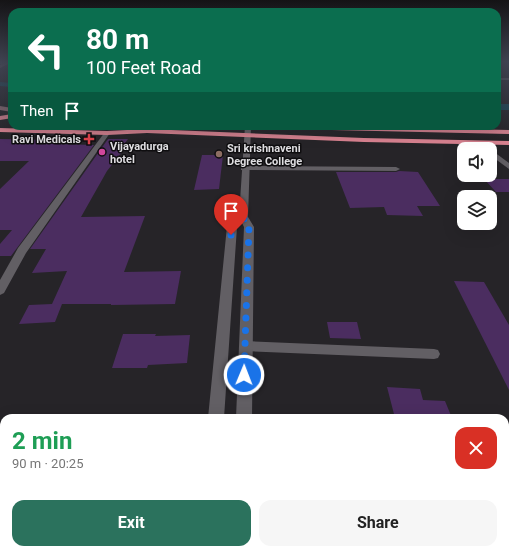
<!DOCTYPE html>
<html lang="en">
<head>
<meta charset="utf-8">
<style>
  :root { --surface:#fff; --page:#f6f6f6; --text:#222; --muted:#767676; --accent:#2b725d }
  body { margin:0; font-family:Roboto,sans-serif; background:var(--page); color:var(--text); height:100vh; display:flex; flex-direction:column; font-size:15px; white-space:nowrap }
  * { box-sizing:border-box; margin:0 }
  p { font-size:13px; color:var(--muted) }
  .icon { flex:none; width:22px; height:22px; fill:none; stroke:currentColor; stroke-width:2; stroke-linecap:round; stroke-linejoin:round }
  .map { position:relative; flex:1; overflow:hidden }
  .details { position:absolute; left:0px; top:414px; width:509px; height:140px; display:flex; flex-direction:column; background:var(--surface); border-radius:12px 12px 0 0; box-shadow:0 4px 16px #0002 }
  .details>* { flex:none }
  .banner { position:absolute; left:8px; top:8px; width:493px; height:122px; border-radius:12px; box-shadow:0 4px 16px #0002; background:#0b6e4f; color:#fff; overflow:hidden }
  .tools { position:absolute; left:457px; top:142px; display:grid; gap:8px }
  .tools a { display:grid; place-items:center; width:40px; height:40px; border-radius:8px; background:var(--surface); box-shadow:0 4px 16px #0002; font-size:20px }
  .pin { position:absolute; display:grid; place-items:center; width:34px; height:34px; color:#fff; margin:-41px -17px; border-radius:50% 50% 50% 0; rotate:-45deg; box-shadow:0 0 4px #0007 }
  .pin .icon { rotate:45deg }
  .me { position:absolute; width:44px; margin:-22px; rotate:1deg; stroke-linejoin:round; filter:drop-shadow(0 0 3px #0008) }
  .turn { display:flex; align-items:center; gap:14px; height:84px; padding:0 12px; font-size:18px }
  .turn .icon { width:52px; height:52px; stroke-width:2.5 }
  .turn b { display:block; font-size:28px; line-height:34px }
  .then { display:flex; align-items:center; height:38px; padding:0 12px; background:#0003; gap:8px; font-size:15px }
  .round { display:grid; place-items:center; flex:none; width:42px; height:42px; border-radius:12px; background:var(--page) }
  .head { display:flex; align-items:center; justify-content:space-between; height:68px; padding:0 12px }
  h1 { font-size:24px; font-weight:700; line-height:30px; color:#1e9e55 }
  .action { display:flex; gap:8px; margin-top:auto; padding:8px 12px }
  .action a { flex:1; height:46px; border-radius:12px; background:var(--accent); color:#fff; font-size:16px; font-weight:700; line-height:46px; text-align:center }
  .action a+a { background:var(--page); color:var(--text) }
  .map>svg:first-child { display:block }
</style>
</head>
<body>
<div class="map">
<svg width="509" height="554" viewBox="0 0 509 554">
  <rect width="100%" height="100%" fill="#262428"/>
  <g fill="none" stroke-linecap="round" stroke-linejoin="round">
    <!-- canal -->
    <g fill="#174654" fill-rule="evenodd">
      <polygon points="0,82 12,83 12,87 0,86"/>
      <rect x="497" y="104" width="12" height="6"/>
    </g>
  </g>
  <!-- building -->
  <g fill="#4b2d60">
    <polygon points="0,139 59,140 54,144 94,145 11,256 0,256 0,244 12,230 0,230 0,189 29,161 0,161"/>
    <polygon points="108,139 128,139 125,143 129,143 107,171 81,217 145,216 124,272 181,271 175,304 111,305 111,304 62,304 55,322 19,324 29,305 52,304 67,271 32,273 46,249 30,249"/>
    <polygon points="202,155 223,155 219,189 194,190"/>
    <polygon points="399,171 418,172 440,206 417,206 423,216 387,215 384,207 350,208 336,172 396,172"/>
    <polygon points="484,179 509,179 509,192 496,192"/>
    <polygon points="454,281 484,282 509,325 509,390"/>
    <polygon points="327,322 357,322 361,339 330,338"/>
    <polygon points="123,334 156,334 155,336 190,335 187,363 148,365 147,368 112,368"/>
    <polygon points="387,387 420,389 423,400 445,401 452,418 395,418"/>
  </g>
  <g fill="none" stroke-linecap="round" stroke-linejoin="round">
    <!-- service -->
    <polygon fill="#625f64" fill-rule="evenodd" points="245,341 434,349 438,350 440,354 438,358 434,359 245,351 241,350 240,346 241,342"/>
    <!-- minor -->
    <g fill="#625f64" fill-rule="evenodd">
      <polygon points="105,132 110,133 26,253 4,293 0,295 0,280 18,248"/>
      <polygon points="490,149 509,163 509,169 490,155"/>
      <polygon points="241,166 396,167 400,169 396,171 244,170 241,170"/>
    </g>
    <!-- tertiary -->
    <g fill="#625f64" fill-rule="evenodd">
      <rect x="0" y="62" width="12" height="2"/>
      <rect x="497" y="78" width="12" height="2"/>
      <polygon points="245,126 251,126 248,217 254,227 252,418 236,418 244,227 242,223 237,227 224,418 208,418 227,226 239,216"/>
      <rect x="196" y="550" width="20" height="4"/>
      <rect x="232" y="550" width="20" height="4"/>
    </g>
    <!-- secondary -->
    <g fill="#8e6c74" fill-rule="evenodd">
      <polygon points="7,62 12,62 0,68 0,65"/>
      <polygon points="0,106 12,108 12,112 0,110"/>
    </g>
    <!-- trunk -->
    <g fill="#d88290" fill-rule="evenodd">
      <polygon points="12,114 12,118 0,120 0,116"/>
      <polygon points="240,126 326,126 509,130 509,134 243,128"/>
      <polygon points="0,128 107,131 147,129 364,138 509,141 509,145 364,142 147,133 107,135 0,132"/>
    </g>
  </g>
  <!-- sky -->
  <linearGradient id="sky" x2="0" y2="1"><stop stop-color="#151416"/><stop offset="0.44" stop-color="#414553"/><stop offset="1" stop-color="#414553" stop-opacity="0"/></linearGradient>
  <rect width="509" height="140" fill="url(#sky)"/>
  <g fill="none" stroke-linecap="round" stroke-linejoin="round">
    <!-- route -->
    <polyline stroke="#1a73e8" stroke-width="7" stroke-dasharray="0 12.6" points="231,235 232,226 243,217 249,227 244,375"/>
  </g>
  <!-- markers -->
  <path fill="#e0444e" stroke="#0f0e10" stroke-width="1.5" d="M87 133h4v4h4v4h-4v4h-4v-4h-4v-4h4z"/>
  <circle fill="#d1479c" stroke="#0f0e10" stroke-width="1.5" cx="102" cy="152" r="4"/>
  <circle fill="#8d6e63" stroke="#0f0e10" stroke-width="1.5" cx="219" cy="154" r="4"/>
  <g text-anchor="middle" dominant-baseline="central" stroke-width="3" stroke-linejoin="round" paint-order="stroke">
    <!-- far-poi labels -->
    <g font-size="11" font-weight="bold" fill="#dfdee1" stroke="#0f0e10" text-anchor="start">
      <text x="81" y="139" text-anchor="end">Ravi Medicals</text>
      <text x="110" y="146">Vijayadurga<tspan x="110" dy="13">hotel</tspan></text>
      <text x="227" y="148">Sri krishnaveni<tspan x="227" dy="13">Degree College</tspan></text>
    </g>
  </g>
</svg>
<div class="tools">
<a><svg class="icon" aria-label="sound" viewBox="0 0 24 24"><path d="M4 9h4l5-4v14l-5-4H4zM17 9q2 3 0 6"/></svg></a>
<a><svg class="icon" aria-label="layers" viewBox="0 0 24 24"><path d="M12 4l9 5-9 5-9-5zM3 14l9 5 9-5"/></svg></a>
</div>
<div class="pin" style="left:231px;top:235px;background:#d93025"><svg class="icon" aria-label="arrive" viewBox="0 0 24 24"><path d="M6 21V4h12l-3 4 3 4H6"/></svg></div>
<svg class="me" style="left:244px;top:375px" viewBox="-20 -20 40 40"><circle r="17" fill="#1a73e8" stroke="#fff" stroke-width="3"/><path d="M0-11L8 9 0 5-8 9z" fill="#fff"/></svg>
<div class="banner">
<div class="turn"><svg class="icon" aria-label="left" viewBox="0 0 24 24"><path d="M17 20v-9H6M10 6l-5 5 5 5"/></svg><div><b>80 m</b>100 Feet Road</div></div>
<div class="then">Then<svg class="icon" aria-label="arrive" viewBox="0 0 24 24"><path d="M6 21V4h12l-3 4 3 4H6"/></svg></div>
</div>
<section class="details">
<div class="head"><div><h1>2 min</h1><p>90 m · 20:25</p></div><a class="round" style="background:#d93025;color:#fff"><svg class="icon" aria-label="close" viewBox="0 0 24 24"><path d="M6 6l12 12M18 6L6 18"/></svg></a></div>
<div class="action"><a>Exit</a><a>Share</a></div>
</section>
</div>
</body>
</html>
